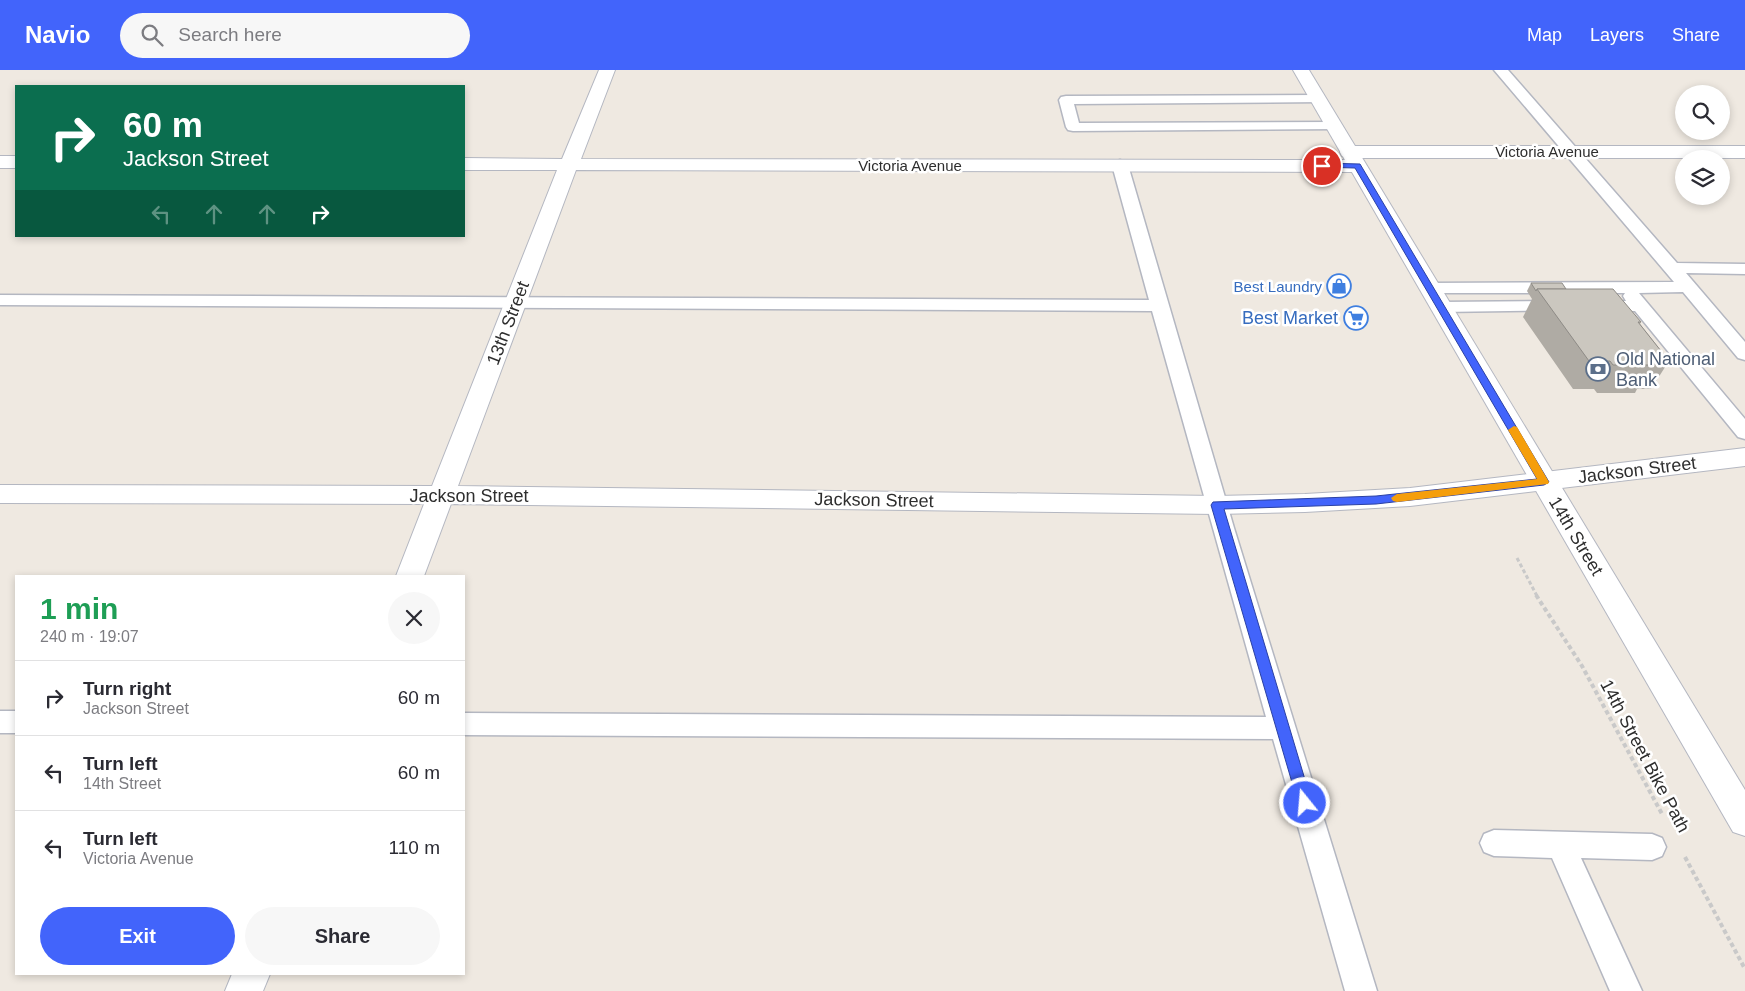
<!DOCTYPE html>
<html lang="en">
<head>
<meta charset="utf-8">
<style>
  :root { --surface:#fff; --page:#f7f7f7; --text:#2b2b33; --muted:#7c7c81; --line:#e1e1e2; --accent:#4264fb }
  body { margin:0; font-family:Helvetica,sans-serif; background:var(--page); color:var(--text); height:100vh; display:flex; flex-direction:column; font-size:19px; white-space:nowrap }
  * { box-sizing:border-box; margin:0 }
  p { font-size:16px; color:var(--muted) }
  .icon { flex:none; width:28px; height:28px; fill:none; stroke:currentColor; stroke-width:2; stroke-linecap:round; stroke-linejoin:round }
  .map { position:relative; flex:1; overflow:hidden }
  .sheet { position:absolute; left:15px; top:505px; width:450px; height:400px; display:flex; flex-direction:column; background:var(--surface); border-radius:0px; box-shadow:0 2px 8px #0003 }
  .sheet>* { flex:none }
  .hud { position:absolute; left:15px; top:15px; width:450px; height:152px; border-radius:0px; box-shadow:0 2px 8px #0003; background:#0b6e4f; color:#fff; overflow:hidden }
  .fabs { position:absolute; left:1675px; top:15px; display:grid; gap:10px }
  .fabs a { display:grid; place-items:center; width:55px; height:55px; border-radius:50%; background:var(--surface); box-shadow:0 2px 8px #0003; font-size:25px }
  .pin { position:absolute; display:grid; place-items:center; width:42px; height:42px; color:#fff; margin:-21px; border:2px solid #fff; border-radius:50%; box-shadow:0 1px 5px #0007 }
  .me { position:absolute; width:55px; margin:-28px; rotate:343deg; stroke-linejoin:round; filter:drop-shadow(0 0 4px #0008) }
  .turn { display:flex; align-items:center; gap:18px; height:105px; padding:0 25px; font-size:22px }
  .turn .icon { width:65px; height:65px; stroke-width:2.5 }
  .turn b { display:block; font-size:35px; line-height:42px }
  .lanes { display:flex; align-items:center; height:48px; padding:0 25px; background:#0003; justify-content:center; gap:25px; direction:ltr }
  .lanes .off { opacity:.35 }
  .round { display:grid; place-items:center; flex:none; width:52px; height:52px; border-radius:26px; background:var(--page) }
  .headline { display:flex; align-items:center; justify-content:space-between; height:85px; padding:0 25px }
  h1 { font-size:30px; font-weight:700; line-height:38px; color:#1e9e55 }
  .cta { display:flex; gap:10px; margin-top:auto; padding:10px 25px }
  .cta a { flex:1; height:58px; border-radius:30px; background:var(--accent); color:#fff; font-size:20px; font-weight:700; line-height:58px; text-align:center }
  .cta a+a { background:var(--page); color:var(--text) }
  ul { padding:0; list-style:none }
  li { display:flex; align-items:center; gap:15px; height:75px; padding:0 25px; border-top:1px solid var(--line) }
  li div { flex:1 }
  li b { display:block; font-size:19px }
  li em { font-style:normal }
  header { display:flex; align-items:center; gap:30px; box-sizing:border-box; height:70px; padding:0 25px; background:var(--accent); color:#fff }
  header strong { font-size:24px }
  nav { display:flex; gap:28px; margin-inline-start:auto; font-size:18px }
  .search { width:350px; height:45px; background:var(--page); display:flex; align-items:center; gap:12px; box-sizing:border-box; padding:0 18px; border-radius:28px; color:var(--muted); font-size:19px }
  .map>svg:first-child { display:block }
</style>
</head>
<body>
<header>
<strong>Navio</strong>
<div class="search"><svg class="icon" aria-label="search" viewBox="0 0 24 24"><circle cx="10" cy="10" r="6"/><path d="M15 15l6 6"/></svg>Search here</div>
<nav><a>Map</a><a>Layers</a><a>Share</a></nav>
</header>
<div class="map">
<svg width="1745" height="921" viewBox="0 0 1745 921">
  <rect width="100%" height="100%" fill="#efe9e1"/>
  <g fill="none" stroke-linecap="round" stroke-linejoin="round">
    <!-- service casing -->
    <g stroke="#b4b7c1" stroke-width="3">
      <g id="service">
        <polygon points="1494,0 1508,0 1677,193 1745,194 1745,204 1686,203 1745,272 1745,290 1738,288 1683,222 1639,223 1745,349 1745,369 1738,367 1635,241 1591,240 1588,236 1591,232 1626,231 1623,226 1625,223 1430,223 1424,222 1421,218 1424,214 1430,213 1674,212"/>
        <polygon points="1318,25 1323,26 1325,29 1323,32 1074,34 1079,53 1334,52 1339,53 1341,56 1339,59 1073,61 1068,60 1066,57 1059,30 1061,27 1066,26"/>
        <polygon points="1120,90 1125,92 1128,95 1234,458 1377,921 1345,921 1273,669 464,665 464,643 1266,647 1152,241 0,235 0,225 1149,230 1112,95 1115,92"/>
        <polygon points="1560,231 1566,232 1569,236 1566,240 1441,242 1435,241 1432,237 1435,233 1441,232"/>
        <rect x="0" y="641" width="16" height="22"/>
        <polygon points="1494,760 1652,764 1662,768 1666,777 1662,786 1652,790 1581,788 1642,921 1610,921 1552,788 1494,786 1484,782 1480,773 1484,764"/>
      </g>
    </g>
    <!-- minor casing -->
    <g stroke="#b4b7c1" stroke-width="2">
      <g id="minor">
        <polygon points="599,0 615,0 581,89 1357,90 1364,92 1366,96 1364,100 1357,102 576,100 458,416 1217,426 1305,424 1410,418 1745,378 1745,396 1410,436 1305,442 1217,444 451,434 424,506 396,506 424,434 0,433 0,415 432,416 557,100 464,100 464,88 562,89"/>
        <polygon points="1349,76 1745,76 1745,88 1349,88 1342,86 1340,82 1342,78"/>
        <rect x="0" y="86" width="16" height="12"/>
        <polygon points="232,904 270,904 263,921 225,921"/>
      </g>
    </g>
    <!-- tertiary casing -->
    <g stroke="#b4b7c1" stroke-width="2">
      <polygon id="tertiary" points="1293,0 1309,0 1745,720 1745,766 1733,762"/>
    </g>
    <!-- path-far1 -->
    <polyline stroke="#c9c9c9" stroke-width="3" stroke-dasharray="4 2.5" stroke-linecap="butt" points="1517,488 1537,526"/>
    <!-- path -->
    <g stroke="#c9c9c9" stroke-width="4" stroke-dasharray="4.5 3" stroke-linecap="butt">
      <polyline points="1536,525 1582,596 1662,744"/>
      <polyline points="1685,787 1745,899"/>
    </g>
    <!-- service -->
    <use href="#service" fill="#fff" fill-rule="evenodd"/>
    <!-- minor -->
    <use href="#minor" fill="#fff" fill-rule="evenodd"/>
    <!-- tertiary -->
    <use href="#tertiary" fill="#fff" fill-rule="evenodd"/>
  </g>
  <!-- wall -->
  <polygon fill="#afaba4" points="1531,213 1566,219 1641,252 1640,254 1669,291 1651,319 1637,319 1635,323 1597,323 1594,319 1573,319 1523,247 1532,229 1527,221"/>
  <!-- building -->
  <g fill="#cbc7bf" stroke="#8e8b86">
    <polygon points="1531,213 1562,213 1566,219 1537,219 1536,221"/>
    <polygon points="1537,219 1613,219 1641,252 1638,252 1669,291 1649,291 1652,295 1613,295 1610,291 1589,291"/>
  </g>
  <!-- route -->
  <polygon fill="#4264fb" stroke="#2b41a3" points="1322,93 1360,94 1549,412 1544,415 1376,434 1224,439 1312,733 1310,738 1305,739 1300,738 1298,733 1211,435 1213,432 1376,426 1537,409 1355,98 1319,97 1319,94"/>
  <!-- slow -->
  <polygon fill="#f59e0b" points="1514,356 1517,357 1549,412 1548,414 1397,432 1393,431 1391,428 1397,424 1537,409 1508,360"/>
  <!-- icons -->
  <defs>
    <g id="shop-ring" transform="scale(1.25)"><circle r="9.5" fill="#fff" stroke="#3f7fe0" stroke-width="1.5"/><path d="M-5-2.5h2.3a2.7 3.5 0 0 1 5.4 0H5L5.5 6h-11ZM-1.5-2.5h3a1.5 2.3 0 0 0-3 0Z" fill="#3f7fe0"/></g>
    <g id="supermarket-ring" transform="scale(1.25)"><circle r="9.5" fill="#fff" stroke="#3f7fe0" stroke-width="1.5"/><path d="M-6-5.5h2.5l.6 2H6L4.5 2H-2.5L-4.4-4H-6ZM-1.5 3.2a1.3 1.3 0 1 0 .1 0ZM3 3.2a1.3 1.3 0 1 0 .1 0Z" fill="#3f7fe0"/></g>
    <g id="bank-ring" transform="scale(1.25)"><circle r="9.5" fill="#fff" stroke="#5c6f8a" stroke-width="1.5"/><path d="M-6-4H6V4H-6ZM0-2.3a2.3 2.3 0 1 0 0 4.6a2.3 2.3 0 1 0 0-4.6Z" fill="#5c6f8a"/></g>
  </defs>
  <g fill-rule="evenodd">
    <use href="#shop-ring" x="1339" y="216"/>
    <use href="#supermarket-ring" x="1356" y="248"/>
    <use href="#bank-ring" x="1598" y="299"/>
  </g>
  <g text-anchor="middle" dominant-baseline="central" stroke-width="5" stroke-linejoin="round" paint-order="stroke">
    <!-- far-street labels -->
    <g font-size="15" fill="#2e2e2e" stroke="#fff">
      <text x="1547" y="81">Victoria Avenue</text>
      <text x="910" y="95">Victoria Avenue</text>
    </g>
    <!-- far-shop labels -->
    <g font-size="15" fill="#366cbe" stroke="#fff" text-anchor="end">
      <text x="1322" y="216">Best Laundry</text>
    </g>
    <!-- shop labels -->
    <g font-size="18" fill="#366cbe" stroke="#fff" text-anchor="end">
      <text x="1338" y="248">Best Market</text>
    </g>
    <!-- street labels -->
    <g font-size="18" fill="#2e2e2e" stroke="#fff">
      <text transform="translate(508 253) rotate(-69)">13th Street</text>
      <text transform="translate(1637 400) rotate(-7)">Jackson Street</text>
      <text x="469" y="426">Jackson Street</text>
      <text transform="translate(874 430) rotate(1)">Jackson Street</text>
      <text transform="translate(1576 466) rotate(59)">14th Street</text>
      <text transform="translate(1645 686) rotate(62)">14th Street Bike Path</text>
    </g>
    <!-- service labels -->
    <g font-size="18" fill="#4e5e75" stroke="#fff" text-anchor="start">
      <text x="1616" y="289">Old National<tspan x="1616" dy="21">Bank</tspan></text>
    </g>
  </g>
</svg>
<div class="fabs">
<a><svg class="icon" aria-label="search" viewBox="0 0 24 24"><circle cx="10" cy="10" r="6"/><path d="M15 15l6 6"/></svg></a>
<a><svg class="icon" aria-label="layers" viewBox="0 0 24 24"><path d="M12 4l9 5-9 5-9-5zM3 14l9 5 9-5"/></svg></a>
</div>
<div class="pin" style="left:1322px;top:96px;background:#d93025"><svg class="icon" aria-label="arrive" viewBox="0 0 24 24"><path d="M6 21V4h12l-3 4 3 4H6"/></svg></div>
<svg class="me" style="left:1305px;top:733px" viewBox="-20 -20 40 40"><circle r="17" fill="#4264fb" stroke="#fff" stroke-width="3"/><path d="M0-11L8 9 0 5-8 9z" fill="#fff"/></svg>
<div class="hud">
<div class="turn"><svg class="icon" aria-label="right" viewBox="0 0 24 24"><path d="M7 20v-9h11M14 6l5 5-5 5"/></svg><div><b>60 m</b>Jackson Street</div></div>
<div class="lanes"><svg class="icon off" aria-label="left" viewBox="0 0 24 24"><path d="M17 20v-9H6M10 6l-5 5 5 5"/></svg><svg class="icon off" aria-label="ahead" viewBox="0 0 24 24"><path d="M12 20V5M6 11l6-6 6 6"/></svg><svg class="icon off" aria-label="ahead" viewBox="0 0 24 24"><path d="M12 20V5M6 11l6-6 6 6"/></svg><svg class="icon" aria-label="right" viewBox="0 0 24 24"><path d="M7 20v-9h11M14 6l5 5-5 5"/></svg></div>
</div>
<section class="sheet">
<div class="headline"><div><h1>1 min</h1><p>240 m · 19:07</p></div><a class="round"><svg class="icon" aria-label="close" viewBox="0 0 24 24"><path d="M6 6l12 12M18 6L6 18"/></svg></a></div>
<ul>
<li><svg class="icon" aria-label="right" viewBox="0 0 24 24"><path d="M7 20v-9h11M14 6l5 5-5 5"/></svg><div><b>Turn right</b><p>Jackson Street</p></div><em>60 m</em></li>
<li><svg class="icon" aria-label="left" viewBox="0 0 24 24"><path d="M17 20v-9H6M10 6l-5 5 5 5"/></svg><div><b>Turn left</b><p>14th Street</p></div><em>60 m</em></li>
<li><svg class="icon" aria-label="left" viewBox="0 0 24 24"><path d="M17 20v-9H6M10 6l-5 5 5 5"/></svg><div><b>Turn left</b><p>Victoria Avenue</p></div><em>110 m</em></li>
</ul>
<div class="cta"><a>Exit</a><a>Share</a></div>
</section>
</div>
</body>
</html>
